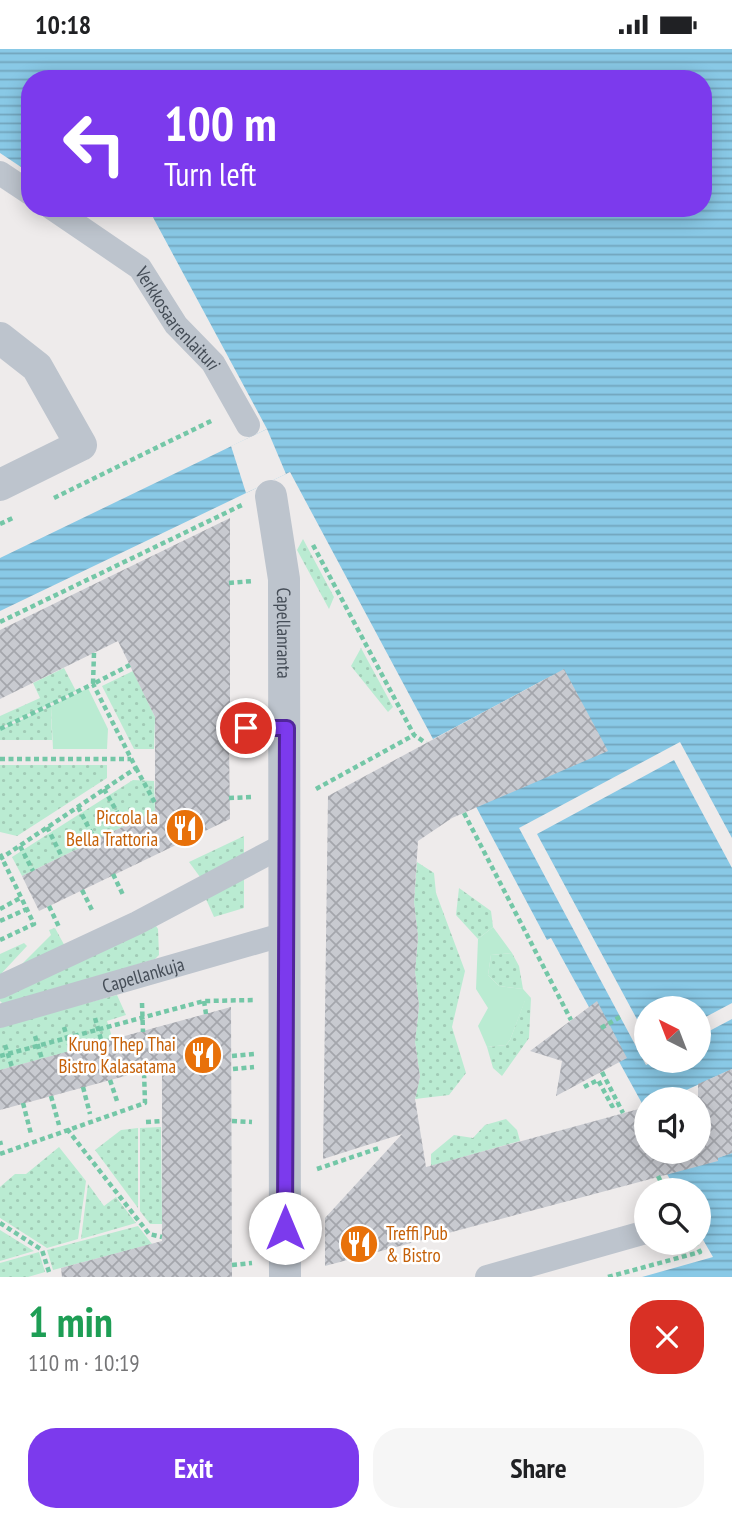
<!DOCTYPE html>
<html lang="en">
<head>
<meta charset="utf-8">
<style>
  :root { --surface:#fff; --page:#f6f6f6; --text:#202124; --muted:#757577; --accent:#7c3aed }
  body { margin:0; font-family:"PT Sans Narrow",sans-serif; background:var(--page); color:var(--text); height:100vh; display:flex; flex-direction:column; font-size:26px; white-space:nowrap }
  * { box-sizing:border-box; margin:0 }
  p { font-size:23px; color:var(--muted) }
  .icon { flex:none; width:38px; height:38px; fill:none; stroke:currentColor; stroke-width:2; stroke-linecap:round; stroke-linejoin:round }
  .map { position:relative; height:1228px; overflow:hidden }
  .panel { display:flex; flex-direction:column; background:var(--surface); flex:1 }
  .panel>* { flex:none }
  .top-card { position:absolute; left:21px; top:21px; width:691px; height:147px; border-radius:28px; box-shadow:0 4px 18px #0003; background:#7c3aed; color:#fff; overflow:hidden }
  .needle { width:46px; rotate:318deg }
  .fabs { position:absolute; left:634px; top:947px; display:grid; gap:14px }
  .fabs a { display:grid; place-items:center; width:77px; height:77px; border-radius:50%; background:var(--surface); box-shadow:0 4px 18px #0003; font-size:35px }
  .pin { position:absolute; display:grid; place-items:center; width:60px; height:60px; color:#fff; margin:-30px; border:4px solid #fff; border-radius:50%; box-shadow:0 2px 7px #0007 }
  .me { position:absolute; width:77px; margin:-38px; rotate:0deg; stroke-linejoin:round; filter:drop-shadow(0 0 5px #0008) }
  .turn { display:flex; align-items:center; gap:24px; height:147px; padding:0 28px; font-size:32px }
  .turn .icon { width:91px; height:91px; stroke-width:2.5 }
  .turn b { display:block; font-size:49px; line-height:60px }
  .round { display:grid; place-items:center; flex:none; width:74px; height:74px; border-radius:28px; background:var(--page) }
  .head { display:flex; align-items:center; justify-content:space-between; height:119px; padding:0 28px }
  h1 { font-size:42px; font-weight:700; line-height:52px; color:#1e9e55 }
  .cta { display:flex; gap:14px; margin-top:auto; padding:14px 28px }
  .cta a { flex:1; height:80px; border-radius:28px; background:var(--accent); color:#fff; font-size:28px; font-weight:700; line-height:80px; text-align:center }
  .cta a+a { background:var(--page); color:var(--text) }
  .status { display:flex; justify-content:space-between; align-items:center; height:49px; padding:0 35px; background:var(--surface); direction:ltr }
  .status svg { height:19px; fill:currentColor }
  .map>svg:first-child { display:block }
</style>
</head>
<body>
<div class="status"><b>10:18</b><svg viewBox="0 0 49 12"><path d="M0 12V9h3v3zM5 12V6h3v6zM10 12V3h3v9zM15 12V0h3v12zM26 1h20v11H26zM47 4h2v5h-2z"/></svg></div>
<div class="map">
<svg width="732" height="1228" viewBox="0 0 732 1228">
  <defs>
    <pattern id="grass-dots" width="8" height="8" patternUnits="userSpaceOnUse" patternTransform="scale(1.75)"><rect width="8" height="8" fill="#baebd2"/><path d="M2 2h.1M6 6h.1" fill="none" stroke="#a1cbb6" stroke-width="1.8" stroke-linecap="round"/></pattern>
    <pattern id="water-rules" width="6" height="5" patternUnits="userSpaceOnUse" patternTransform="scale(1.75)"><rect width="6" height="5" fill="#89c9e6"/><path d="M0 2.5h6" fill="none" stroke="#72a5bd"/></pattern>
    <pattern id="building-cross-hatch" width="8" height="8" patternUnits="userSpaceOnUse" patternTransform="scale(1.75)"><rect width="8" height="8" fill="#c8cad0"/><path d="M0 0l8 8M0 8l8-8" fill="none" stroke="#a4a6ac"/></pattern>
  </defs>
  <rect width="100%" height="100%" fill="#eeebeb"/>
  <!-- grass -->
  <g fill="url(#grass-dots)">
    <polygon points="303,490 334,548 329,560 297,501"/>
    <polygon points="361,599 393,658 388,663 351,617"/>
    <polygon points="64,619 76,642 0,679 0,667 40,649 33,634"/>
    <polygon points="133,622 155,668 154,700 134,700 102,637"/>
    <polygon points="51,657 52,691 0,691 0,681"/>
    <polygon points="0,716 107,716 107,729 17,787 0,783"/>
    <polygon points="133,731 154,732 155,762 22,827 12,808"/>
    <polygon points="244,787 244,810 200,828 189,813"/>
    <polygon points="417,813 434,824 436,844 465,922 452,978 466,1024 449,1046 415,1050 420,1028 415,993 419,957 415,923 418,888 414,853"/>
    <polygon points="244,825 244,859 214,868 206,850"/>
    <polygon points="459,839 491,862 493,878 478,890 456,866"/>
    <polygon points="154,874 158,880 159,906 155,910 4,956 0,952 0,946"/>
    <polygon points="55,879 67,901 9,928 51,886 49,881"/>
    <polygon points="24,894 27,897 0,926 0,905"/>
    <polygon points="512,904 519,917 523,940 499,937 488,926 491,906"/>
    <polygon points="117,946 126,966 107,972 113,991 0,1021 0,977"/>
    <polygon points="531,949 529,989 502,1027 493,1019 487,998 506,996 510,991 525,951"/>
    <polygon points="506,1070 517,1081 520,1092 431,1117 431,1105 454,1086 473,1089 485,1076"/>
    <polygon points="161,1078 162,1175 150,1175 140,1162 140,1079"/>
    <polygon points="138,1079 138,1159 95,1101 121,1081"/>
    <polygon points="59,1098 86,1132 78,1190 47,1199 0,1169 0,1138 15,1125 26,1125"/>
    <polygon points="88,1135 104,1157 116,1148 136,1174 81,1190"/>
    <polygon points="138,1177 152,1195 53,1221 47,1201"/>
    <polygon points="0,1181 34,1202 0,1212"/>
    <polygon points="39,1203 45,1223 28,1228 0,1228 0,1214"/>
  </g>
  <!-- park -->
  <g fill="#baebd2">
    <polygon points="88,639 108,680 107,700 53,700 51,657"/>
    <polygon points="493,878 512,904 491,906 488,926 499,937 523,940 531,949 525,952 510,991 506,996 487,998 478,977 488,959 476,940 478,890"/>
  </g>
  <!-- water -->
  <g fill="url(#water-rules)" fill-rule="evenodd">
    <path d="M0,0h732v1020l-65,30h-21l-2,8 -93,-169 -4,2 -74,-139 78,-125 -118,63 -143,-267 -290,139v-53l267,-129 -119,-221h556v-129h-674v94l-30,-20zM646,959h52v53h-52z"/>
    <polygon points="732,1104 732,1228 642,1228 713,1208 698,1182 698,1141 676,1141 667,1125"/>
  </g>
  <!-- pier -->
  <g fill="#eeebeb">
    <polygon points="267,380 286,425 246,444 231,397"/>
    <polygon points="680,693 732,789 732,819 674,711 537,785 646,987 646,1012 654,1012 646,1016 519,779"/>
    <polygon points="732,954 732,970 698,988 698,972"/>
  </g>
  <!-- building -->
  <g fill="url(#building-cross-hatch)">
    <polygon points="230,469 230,667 219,682 221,688 229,692 230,770 39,862 22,827 155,762 155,668 118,592 0,650 0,581"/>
    <polygon points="564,620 608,702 452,769 418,792 414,853 418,888 415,923 419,957 415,993 420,1028 415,1050 426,1118 646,1058 646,1102 698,1102 698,1035 732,1020 732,1104 718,1109 718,1112 325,1217 325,1169 402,1085 323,1110 328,747"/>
    <polygon points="597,952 627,1009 556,1047 562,1012 530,1002"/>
    <polygon points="231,958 232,1228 62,1228 61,1219 162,1192 162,1017 0,1061 0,1021"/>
  </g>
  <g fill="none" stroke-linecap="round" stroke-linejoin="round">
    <!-- path -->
    <g stroke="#74c7a7" stroke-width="4.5" stroke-dasharray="5 3.5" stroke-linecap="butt">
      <polyline points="54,449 213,371"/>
      <polyline points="0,475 15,468"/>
      <polyline points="313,496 414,686 426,694"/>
      <polyline points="229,534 253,532"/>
      <polyline points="0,573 242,456"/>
      <polyline points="94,604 93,635 130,616"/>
      <polyline points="0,680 93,635 136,719 0,810"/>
      <polyline points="0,710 131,710"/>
      <polyline points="136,719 155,754"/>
      <polyline points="104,740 125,777"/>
      <polyline points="316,740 414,686"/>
      <polyline points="229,749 254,748"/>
      <polyline points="78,758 95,791"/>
      <polyline points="464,764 571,971"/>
      <polyline points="47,778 62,808"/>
      <polyline points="20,797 33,822"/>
      <polyline points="0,805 34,875 0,891"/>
      <polyline points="113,825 124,848"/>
      <polyline points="82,841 93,863"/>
      <polyline points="49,857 59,878"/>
      <polyline points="0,860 22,848"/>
      <polyline points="0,872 27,860"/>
      <polyline points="204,952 206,965"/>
      <polyline points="142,954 143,983"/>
      <polyline points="95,969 102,994"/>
      <polyline points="64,978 71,1002"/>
      <polyline points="601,979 620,968"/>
      <polyline points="35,987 42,1010"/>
      <polyline points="5,996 12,1018"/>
      <polyline points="0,1007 204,952 254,951"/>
      <polyline points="232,1007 254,1005"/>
      <polyline points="233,1020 254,1018"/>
      <polyline points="602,1023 623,1064"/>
      <polyline points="110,1031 118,1055"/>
      <polyline points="83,1038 90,1065"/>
      <polyline points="584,1038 598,1031 612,1057 618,1054"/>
      <polyline points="51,1047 59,1076"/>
      <polyline points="23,1054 31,1085"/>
      <polyline points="232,1072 252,1073"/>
      <polyline points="146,1073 162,1072"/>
      <polyline points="67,1080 149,1185 162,1188"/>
      <polyline points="0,1092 1,1096"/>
      <polyline points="0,1105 145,1054 144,1022"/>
      <polyline points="317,1120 379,1099"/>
      <polyline points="658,1127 665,1141"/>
      <polyline points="0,1174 42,1201 49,1223"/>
      <polyline points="232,1216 252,1214"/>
      <polyline points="608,1228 700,1203 695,1194"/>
    </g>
    <!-- service -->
    <polyline stroke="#bdc4cd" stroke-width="16" points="229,682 287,679"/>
    <!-- pedestrian -->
    <g stroke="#bdc4cd" stroke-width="24">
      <polyline points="0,124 30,144"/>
      <path id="s1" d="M52,159l88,60 36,57 37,38 35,62"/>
      <polyline points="0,938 137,874 284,796"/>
      <path id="s2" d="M0,967l285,-82"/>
      <polyline points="487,1228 646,1183"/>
    </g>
    <!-- minor -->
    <g stroke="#bdc4cd" stroke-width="32">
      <polyline points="0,289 37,318 81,396 0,436"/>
      <path id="s3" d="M271,447l13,83 1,698"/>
    </g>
  </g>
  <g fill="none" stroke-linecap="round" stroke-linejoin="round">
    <!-- route casing -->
    <g stroke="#51269a" stroke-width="18">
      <polyline id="route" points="246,679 287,679 285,1179"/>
    </g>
    <!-- route -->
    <use href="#route" stroke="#7c3aed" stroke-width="12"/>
  </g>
  <!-- icons -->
  <defs>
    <g id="restaurant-disc" transform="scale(2.0125)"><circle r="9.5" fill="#e8710a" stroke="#fff"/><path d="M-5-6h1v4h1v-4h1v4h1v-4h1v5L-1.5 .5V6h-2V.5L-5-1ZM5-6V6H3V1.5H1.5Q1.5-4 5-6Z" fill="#fff"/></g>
  </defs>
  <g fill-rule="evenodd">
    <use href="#restaurant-disc" x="185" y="779"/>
    <use href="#restaurant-disc" x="203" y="1006"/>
    <use href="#restaurant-disc" x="359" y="1195"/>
  </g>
  <g text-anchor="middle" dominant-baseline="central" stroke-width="5" stroke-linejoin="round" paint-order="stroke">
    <!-- street labels -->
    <g font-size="19" fill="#454d57" stroke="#fff">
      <text stroke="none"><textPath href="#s1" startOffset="170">Verkkosaarenlaituri</textPath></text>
      <text stroke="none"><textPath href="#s3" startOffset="138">Capellanranta</textPath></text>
      <text stroke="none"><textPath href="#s2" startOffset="149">Capellankuja</textPath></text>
    </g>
    <!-- food labels -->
    <g font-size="19" fill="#c56008" stroke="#fff" text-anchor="end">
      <text x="158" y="768">Piccola la<tspan x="158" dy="22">Bella Trattoria</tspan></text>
      <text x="176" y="995">Krung Thep Thai<tspan x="176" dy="22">Bistro Kalasatama</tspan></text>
      <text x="386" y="1184" text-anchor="start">Treffi Pub<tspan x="386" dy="22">&amp; Bistro</tspan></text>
    </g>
  </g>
</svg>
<div class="fabs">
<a><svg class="needle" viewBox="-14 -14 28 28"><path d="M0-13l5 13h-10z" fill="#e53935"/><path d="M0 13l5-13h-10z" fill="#757577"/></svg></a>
<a><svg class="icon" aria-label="sound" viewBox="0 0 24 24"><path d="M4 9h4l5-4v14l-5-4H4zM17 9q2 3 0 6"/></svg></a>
<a><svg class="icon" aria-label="search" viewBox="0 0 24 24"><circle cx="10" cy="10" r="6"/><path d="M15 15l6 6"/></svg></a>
</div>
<div class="pin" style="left:246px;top:679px;background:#d93025"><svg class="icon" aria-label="arrive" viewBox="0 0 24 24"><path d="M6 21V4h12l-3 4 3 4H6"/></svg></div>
<svg class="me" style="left:285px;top:1179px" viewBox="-20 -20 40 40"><circle r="19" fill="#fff"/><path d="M0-13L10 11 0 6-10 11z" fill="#7c3aed"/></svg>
<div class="top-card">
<div class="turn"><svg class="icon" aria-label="left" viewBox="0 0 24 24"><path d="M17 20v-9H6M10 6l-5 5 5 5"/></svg><div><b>100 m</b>Turn left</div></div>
</div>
</div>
<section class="panel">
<div class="head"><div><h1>1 min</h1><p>110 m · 10:19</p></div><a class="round" style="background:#d93025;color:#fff"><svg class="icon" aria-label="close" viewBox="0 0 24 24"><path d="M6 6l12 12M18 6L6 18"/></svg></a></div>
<div class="cta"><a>Exit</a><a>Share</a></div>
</section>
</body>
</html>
